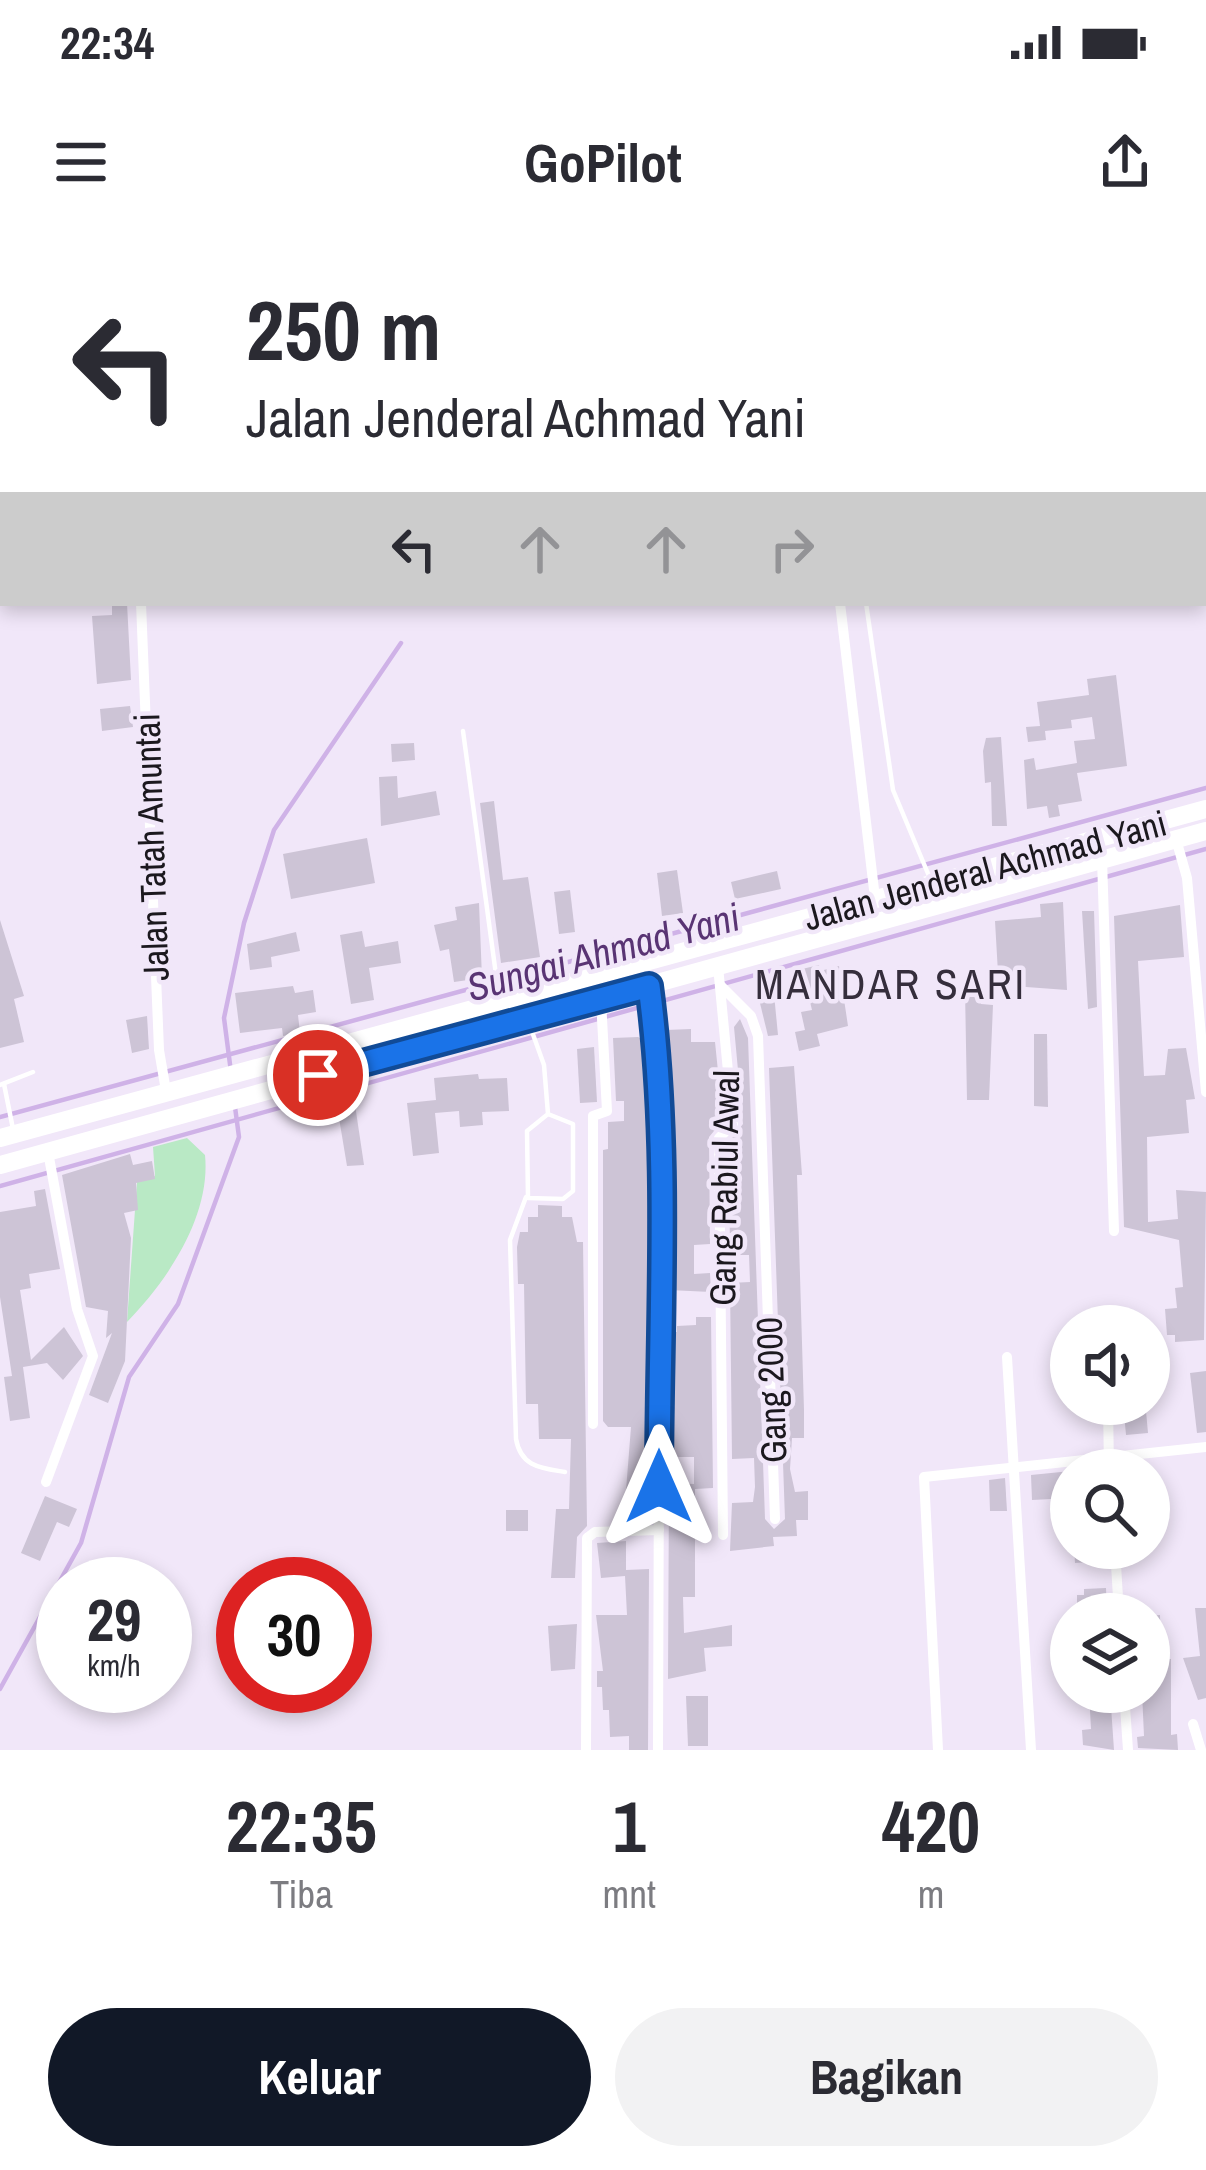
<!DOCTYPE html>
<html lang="id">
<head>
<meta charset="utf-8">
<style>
  :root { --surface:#fff; --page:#f2f2f3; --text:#2b2b33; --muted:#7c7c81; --accent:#111827 }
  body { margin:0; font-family:"Archivo Narrow",sans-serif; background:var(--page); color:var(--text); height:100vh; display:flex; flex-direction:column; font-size:45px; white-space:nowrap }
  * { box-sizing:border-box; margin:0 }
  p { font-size:39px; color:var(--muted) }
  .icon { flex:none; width:66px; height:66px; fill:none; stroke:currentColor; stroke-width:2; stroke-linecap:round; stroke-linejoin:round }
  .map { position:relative; height:1510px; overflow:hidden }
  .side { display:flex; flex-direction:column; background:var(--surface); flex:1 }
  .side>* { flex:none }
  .guide { position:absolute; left:0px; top:0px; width:1206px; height:366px; box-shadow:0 6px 18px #0003; background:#fff; color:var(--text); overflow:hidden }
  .buttons { position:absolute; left:1050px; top:1065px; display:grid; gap:24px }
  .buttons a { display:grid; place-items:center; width:120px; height:120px; border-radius:50%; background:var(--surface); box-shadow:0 6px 18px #0003; font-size:60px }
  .speed { position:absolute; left:36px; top:1317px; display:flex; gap:24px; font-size:60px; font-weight:700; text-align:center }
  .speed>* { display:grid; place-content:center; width:156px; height:156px; border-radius:50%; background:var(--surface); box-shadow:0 6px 18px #0003; line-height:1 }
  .speed small { font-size:30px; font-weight:400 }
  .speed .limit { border:18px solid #d22; background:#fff; color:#111 }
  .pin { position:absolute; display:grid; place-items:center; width:102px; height:102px; color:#fff; margin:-51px; border:6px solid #fff; border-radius:50%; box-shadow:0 3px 12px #0007 }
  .me { position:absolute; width:132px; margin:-66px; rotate:0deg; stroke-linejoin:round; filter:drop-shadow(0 0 9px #0008) }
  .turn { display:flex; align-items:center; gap:42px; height:252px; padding:0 48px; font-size:54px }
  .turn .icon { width:156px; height:156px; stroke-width:2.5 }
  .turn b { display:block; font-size:84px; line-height:102px }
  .lanes { display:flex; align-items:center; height:114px; padding:0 48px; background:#0003; justify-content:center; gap:60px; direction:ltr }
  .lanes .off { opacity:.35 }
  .eta { display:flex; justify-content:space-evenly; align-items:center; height:204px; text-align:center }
  .eta b { font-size:72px; font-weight:700; line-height:84px }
  .cta { display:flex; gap:24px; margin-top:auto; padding:24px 48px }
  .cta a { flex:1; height:138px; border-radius:72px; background:var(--accent); color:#fff; font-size:48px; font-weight:700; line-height:138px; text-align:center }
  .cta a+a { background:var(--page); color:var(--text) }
  .status { display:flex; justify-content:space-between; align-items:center; height:84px; padding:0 60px; background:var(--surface); direction:ltr }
  .status svg { height:33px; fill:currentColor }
  header { display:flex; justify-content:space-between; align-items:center; height:156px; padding:0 48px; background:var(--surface); font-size:54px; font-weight:700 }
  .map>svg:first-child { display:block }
</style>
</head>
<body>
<div class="status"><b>22:34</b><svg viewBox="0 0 49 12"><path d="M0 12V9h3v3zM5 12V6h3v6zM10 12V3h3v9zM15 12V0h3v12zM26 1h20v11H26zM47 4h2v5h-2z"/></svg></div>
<header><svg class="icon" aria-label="menu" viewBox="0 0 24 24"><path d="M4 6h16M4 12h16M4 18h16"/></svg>GoPilot<svg class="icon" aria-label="share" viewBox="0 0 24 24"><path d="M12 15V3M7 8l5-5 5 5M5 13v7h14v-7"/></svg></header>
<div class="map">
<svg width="1206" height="1510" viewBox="0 0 1206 1510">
  <rect width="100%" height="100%" fill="#f1e7f9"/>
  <!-- green -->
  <path fill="#b9e9c5" d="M187,898l18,17c6,61 -37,125 -78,167l10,-140 18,-6 -2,-29z"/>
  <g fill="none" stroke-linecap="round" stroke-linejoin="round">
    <!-- stream -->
    <g stroke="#cfb2e7" stroke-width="4.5">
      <polyline points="231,832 224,778 244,683 274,590 401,403"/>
      <polyline points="0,877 1206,548"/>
      <polyline points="0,946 1206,609"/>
      <polyline points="0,1449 81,1303 129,1137 178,1064 239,897 235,867"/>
    </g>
  </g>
  <!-- building -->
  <g fill="#cdc4d6">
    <polygon points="112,363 127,363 131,440 97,444 92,376 112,375"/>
    <polygon points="1116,435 1127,526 1077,533 1082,561 1058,565 1060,576 1049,578 1047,566 1027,569 1024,520 1034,518 1036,530 1077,523 1074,501 1095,499 1092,477 1071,480 1072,488 1045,491 1046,500 1028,502 1026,487 1040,486 1037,462 1089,455 1087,439"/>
    <polygon points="130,466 133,487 102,491 100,469"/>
    <polygon points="1001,497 1007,586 992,586 991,542 985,543 983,511 986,498"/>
    <polygon points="414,503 415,520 392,522 391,504"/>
    <polygon points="397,536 398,558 436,551 440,575 381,586 379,537"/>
    <polygon points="494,561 503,640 528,637 540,717 501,723 480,563"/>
    <polygon points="367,598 375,643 291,659 283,614"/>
    <polygon points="677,630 683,673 662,676 657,633"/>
    <polygon points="777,631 781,649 735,659 731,642"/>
    <polygon points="570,650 575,692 559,694 554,652"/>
    <polygon points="1063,662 1067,750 1014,746 1013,732 998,733 995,681 1041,677 1040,664"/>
    <polygon points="479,663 482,738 454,742 449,709 440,711 434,685 457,680 455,667"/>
    <polygon points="1180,665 1184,717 1138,721 1144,836 1165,835 1168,809 1186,808 1195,859 1186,860 1189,893 1147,897 1148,982 1178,979 1176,950 1206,952 1204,1100 1175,1102 1175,1095 1167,1095 1165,1069 1177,1068 1175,1048 1183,1047 1179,1000 1124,987 1114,676"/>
    <polygon points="1082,671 1094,671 1097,767 1088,769"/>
    <polygon points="0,680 24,756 14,759 24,802 0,808"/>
    <polygon points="362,691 365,707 398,701 401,723 369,728 374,760 351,764 340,695"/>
    <polygon points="296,692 300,711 271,717 272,727 250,730 247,704"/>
    <polygon points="819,725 820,731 839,726 848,786 817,794 820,806 799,811 795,792 805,790 801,772 812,770 802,729"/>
    <polygon points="293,746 295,753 313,750 316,772 298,775 300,793 283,796 282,788 240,793 235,753"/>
    <polygon points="965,750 981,750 981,764 993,765 989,860 967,860"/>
    <polygon points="774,754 778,795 768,796 758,755"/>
    <polygon points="147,776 149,809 132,813 126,780"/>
    <polygon points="740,779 748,798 765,1279 774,1289 785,1279 769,828 794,826 802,935 797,935 804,1170 804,1198 792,1198 790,1229 795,1252 808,1251 808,1280 796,1280 797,1296 773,1297 774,1306 730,1311 732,1263 753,1262 755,1247 754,1218 732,1219 730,1043 750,1042 749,1015 730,1015 729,902 743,884 734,787"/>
    <polygon points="691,789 691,802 715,802 723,880 709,897 710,1004 694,1005 694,1034 710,1033 711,1052 669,1050 666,790"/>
    <polygon points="1034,794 1047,794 1048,867 1034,866"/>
    <polygon points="638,797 648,802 650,905 649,1281 642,1281 642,1263 625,1263 631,1187 608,1187 603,1181 603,910 608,909 608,882 624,881 624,861 616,861 613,798"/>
    <polygon points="594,807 597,862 580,863 577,809"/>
    <polygon points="478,834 479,839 507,838 509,871 482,872 483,885 460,887 459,871 435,873 439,913 413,916 407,863 436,860 434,838"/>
    <polygon points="354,858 364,925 347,926 336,860"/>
    <polygon points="130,914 133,925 152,921 155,939 136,943 138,970 124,973 131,998 125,1121 108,1163 89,1155 112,1093 106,1098 108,1071 86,1067 62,935"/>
    <polygon points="45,949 60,1029 29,1034 31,1048 20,1050 31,1120 64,1087 83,1116 63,1140 47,1123 23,1127 30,1178 10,1181 4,1137 12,1136 0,1057 0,972 36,966 34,951"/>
    <polygon points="538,965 562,966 562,977 572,977 577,1002 583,1002 587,1286 577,1297 575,1338 551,1338 556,1269 569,1269 571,1199 539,1199 538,1164 526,1164 524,1044 518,1044 517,1007 520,992 528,992 528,977 538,977"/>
    <polygon points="696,1077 711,1077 713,1248 695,1249 695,1357 683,1357 684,1393 732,1385 732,1406 704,1408 706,1431 668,1439 669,1243 694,1244 694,1217 675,1217 675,1210 669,1210 669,1092 677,1092 677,1086 696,1085"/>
    <polygon points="1206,1131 1206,1192 1197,1193 1190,1133"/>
    <polygon points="1146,1171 1148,1193 1126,1195 1124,1173"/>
    <polygon points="1071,1231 1071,1258 1032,1260 1031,1235"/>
    <polygon points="1005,1238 1007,1271 990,1271 989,1240"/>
    <polygon points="45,1256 77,1269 69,1287 57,1282 40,1321 21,1313"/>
    <rect x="506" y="1270" width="22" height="21"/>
    <polygon points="626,1301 626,1330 649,1329 648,1510 629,1510 629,1496 610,1497 609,1470 603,1470 602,1447 597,1447 597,1431 603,1431 596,1375 627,1375 625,1336 601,1338 597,1303"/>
    <polygon points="1074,1308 1103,1308 1104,1321 1075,1323"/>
    <polygon points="1106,1348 1107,1374 1077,1374 1077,1355 1084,1355 1084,1349"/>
    <polygon points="1195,1368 1206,1368 1206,1458 1198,1460 1183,1418 1200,1416"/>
    <polygon points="1160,1375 1161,1419 1171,1419 1171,1495 1177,1494 1178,1510 1138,1508 1137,1497 1144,1496 1142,1452 1149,1452 1149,1376"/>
    <polygon points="577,1384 575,1429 551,1431 548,1386"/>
    <polygon points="1089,1452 1110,1452 1114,1510 1083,1505 1082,1490 1091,1489"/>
    <polygon points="686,1456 708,1456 708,1506 688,1506"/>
  </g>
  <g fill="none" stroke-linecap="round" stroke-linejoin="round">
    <!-- lane -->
    <g stroke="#fff" stroke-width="4.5">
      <polyline points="995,3 1016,0"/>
      <polyline points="866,363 893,550 929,636"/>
      <polyline points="463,491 499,757"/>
      <polyline points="530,786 544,825 548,874 527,891 528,958 563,959 573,951 573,884 548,874"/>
      <polyline points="4,844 13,889"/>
      <polyline points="0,845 33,832"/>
      <path d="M526,957l-16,43 6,199c5,28 25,29 49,33"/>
    </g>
    <!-- street -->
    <g stroke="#fff" stroke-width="10">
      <polyline points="104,0 105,3"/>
      <polyline points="798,0 798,3"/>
      <polyline points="141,363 159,810 166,851"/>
      <polyline points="840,363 875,658"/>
      <polyline points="1176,599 1187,638 1206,852"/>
      <polyline points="1102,619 1114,991"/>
      <polyline points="718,726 733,884 719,898 723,1295"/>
      <polyline points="721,746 751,776 758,796 775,1279"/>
      <polyline points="649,747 658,801 660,905 658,1510"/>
      <polyline points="1007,1117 1031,1510"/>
      <polyline points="1108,1164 1109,1230"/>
      <polyline points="593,1184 593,876 607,871 601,760"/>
      <polyline points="46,1242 93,1116 77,1069 48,912"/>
      <polyline points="1115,1308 1119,1374"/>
      <polyline points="1124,1452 1128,1510"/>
      <polyline points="1193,1484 1201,1510"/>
      <polyline points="586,1510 587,1298 595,1292 659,1290"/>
      <polyline points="938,1510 924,1237 1206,1207"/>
    </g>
    <!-- highway -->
    <g stroke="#fff" stroke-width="18">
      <polyline points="0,898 1206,569"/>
      <polyline points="0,925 1206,591"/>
    </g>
  </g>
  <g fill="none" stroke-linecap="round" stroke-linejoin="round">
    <!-- route casing -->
    <g stroke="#114b97" stroke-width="30">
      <path id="route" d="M318,835l331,-89c22,165 10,335 10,501"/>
    </g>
    <!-- route -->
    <use href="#route" stroke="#1a73e8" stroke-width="21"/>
  </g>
  <g text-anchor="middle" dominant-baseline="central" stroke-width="9" stroke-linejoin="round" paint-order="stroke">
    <!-- street labels -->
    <g font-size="36" fill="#1b181e" stroke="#f1e7f9">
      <text transform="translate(151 607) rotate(-92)">Jalan Tatah Amuntai</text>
      <text transform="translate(985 630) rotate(-15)">Jalan Jenderal Achmad Yani</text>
      <text transform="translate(724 948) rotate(-89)">Gang Rabiul Awal</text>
      <text transform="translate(771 1150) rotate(-92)">Gang 2000</text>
    </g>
    <!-- water labels -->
    <g font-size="39" font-style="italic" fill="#593474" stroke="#f1e7f9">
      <text transform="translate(603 712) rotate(-15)">Sungai Ahmad Yani</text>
    </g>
    <!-- quarter labels -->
    <g font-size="42" letter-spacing="3" fill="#352e3c" stroke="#f1e7f9">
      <text x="891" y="744">MANDAR SARI</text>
    </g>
  </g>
</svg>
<div class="buttons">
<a><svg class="icon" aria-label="sound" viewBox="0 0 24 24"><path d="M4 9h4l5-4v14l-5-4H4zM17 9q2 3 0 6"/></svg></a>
<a><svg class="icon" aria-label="search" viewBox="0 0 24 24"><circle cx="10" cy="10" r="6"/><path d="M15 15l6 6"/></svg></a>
<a><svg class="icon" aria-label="layers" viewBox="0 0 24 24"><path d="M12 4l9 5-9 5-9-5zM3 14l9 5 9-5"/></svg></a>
</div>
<div class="speed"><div>29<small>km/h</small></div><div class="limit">30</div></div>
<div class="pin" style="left:318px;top:835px;background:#d93025"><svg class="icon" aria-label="arrive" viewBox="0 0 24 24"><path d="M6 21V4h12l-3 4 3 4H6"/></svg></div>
<svg class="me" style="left:659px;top:1247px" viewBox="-20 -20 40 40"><path d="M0-17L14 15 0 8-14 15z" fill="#1a73e8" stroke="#fff" stroke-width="4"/></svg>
<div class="guide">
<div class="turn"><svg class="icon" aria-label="left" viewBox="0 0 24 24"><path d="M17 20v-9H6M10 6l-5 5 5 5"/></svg><div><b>250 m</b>Jalan Jenderal Achmad Yani</div></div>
<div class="lanes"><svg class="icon" aria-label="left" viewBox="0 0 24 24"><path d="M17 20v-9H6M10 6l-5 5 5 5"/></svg><svg class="icon off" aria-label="ahead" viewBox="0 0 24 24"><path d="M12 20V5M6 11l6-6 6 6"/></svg><svg class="icon off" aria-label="ahead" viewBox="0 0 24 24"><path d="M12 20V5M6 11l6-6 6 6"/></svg><svg class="icon off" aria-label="right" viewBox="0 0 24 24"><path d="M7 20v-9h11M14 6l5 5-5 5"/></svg></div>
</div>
</div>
<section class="side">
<div class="eta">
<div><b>22:35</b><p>Tiba</p></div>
<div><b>1</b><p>mnt</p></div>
<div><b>420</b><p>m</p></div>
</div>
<div class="cta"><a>Keluar</a><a>Bagikan</a></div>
</section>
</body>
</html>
